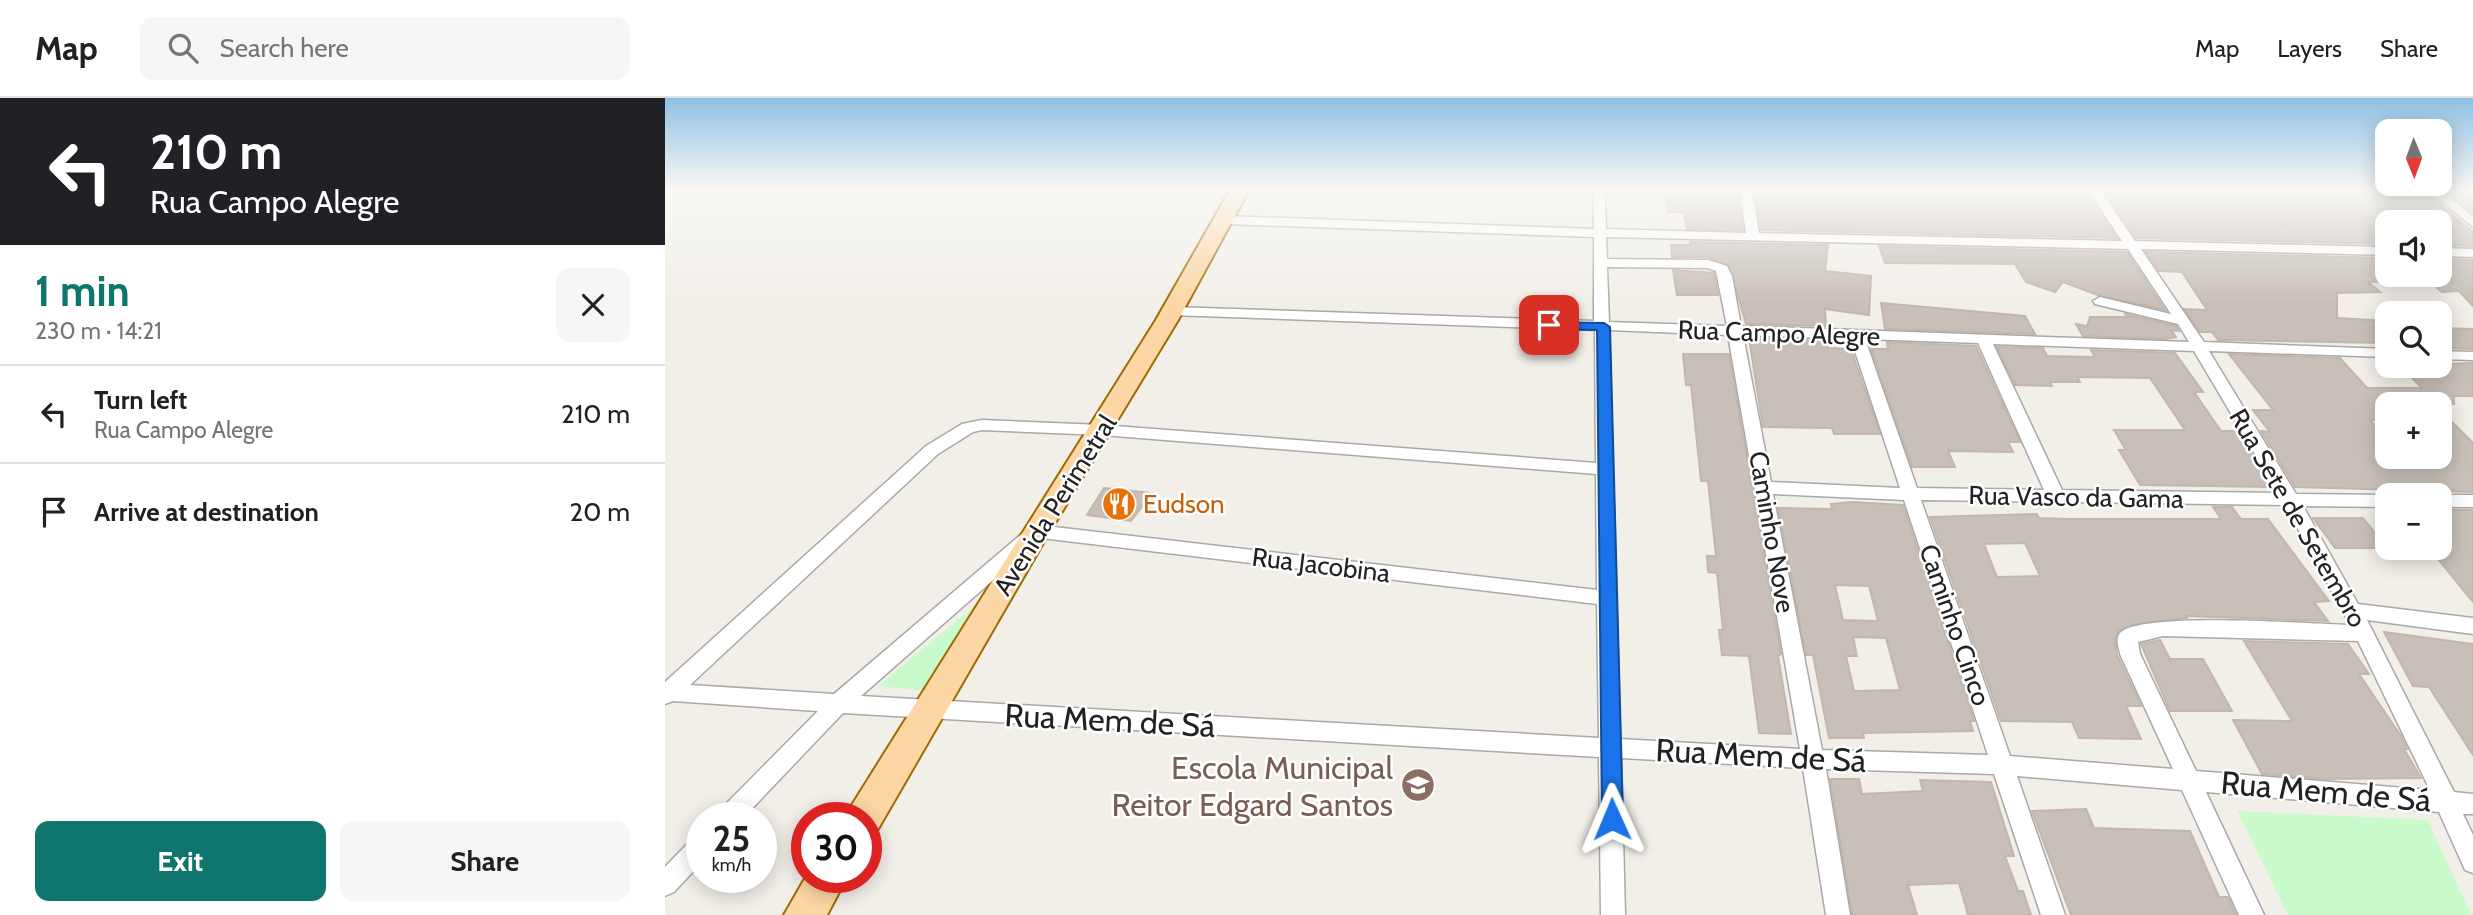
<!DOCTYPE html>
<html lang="en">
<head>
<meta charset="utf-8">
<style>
  :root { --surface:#fff; --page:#f6f6f6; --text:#202124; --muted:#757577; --line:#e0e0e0; --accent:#0f766e }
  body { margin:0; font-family:Cabin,sans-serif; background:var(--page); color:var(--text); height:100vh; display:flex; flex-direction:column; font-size:26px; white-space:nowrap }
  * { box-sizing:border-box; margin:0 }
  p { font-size:23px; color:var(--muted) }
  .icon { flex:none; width:38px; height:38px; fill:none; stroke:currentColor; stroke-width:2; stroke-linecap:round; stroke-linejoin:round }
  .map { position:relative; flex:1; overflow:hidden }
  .drawer { display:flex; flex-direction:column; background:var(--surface); width:665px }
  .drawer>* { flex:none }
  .guide { background:#202124; color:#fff; overflow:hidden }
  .needle { width:46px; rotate:179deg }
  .tools { position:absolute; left:1710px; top:21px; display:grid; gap:14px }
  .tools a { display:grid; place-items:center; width:77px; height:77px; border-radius:14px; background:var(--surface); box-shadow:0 4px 18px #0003; font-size:35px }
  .speed { position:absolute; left:21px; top:704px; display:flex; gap:14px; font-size:35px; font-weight:700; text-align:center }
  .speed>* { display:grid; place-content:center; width:91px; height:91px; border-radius:50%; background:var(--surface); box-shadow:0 4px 18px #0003; line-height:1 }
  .speed small { font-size:18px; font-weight:400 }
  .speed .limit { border:10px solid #d22; background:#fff; color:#111 }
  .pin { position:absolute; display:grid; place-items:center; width:60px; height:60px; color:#fff; margin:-30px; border-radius:14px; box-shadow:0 4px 10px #0006 }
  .me { position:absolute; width:77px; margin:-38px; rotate:359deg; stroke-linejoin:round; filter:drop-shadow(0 0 5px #0008) }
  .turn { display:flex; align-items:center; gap:24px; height:147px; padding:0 35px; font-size:32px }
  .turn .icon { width:91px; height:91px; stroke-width:2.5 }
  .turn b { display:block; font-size:49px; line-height:60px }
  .round { display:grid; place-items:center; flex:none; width:74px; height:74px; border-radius:14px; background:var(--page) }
  .headline { display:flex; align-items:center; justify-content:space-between; height:119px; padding:0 35px }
  h1 { font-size:42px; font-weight:700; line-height:52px; color:var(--accent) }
  .action { display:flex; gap:14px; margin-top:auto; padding:14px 35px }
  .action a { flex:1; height:80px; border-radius:14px; background:var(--accent); color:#fff; font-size:28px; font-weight:700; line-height:80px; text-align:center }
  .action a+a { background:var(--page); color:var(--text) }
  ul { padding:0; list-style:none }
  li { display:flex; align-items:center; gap:21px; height:98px; padding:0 35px; border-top:2px solid var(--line) }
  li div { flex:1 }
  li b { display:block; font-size:26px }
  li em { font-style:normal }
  header { display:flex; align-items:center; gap:42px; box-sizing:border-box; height:98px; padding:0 35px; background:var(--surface); border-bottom:2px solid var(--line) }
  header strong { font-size:33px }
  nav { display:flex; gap:38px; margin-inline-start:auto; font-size:24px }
  .search { width:490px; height:63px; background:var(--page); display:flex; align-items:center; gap:18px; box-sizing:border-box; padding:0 24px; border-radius:14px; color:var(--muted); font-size:26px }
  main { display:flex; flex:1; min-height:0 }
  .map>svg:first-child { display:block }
</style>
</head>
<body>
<header>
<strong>Map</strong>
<div class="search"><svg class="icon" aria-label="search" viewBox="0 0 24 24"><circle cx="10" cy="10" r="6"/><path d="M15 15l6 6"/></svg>Search here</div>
<nav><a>Map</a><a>Layers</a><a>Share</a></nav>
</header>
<main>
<section class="drawer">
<div class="guide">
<div class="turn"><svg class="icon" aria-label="left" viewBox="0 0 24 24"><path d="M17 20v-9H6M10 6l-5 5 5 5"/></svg><div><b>210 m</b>Rua Campo Alegre</div></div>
</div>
<div class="headline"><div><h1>1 min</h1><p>230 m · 14:21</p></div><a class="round"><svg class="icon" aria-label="close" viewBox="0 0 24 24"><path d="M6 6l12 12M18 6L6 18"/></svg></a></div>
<ul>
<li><svg class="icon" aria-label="left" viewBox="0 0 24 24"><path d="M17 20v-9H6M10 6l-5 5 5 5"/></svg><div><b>Turn left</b><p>Rua Campo Alegre</p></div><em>210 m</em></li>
<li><svg class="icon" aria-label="arrive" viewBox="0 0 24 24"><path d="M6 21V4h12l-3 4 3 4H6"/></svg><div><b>Arrive at destination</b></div><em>20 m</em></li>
</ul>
<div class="action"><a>Exit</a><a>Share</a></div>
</section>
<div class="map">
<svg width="1808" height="817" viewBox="0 0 1808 817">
  <rect width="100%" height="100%" fill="#f2efe9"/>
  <!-- park -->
  <g fill="#c8facc">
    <polygon points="318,501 262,593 213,588"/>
    <polygon points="1572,713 1763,722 1806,817 1623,817"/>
  </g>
  <!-- building -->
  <g fill="#c7bfb8" stroke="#c4b6ab" stroke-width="2" fill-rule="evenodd">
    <polygon points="1035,92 1072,92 1078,132 1022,131 1019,114 1003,114 999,93"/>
    <polygon points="1090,92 1421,94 1452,140 1096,132"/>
    <polygon points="1438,92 1759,93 1808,134 1808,148 1774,147 1774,124 1758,124 1753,120 1722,119 1722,146 1471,140"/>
    <polygon points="1783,94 1808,94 1808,114 1806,114"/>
    <polygon points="1025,144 1163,147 1160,173 1206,178 1204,217 1160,211 1161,228 1081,226 1064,167 1043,159 1007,159 1006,147 1025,147"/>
    <polygon points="1214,148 1462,154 1500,212 1433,197 1398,184 1390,194 1361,184 1350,166 1220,165"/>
    <polygon points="1481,154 1722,160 1722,177 1774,177 1774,161 1808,162 1808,208 1794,193 1777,194 1764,183 1703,184 1715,194 1672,195 1672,220 1722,223 1722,245 1553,242 1547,234 1535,234 1519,211 1542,212 1517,174 1494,173"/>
    <polygon points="1008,172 1049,175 1053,197 1012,197"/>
    <polygon points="1216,205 1360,218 1370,236 1220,231"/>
    <polygon points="1459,216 1511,228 1514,233 1506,232 1511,239 1500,241 1418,238 1411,226 1422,228 1425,219 1470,219"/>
    <polygon points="1774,230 1808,231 1808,251 1774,250"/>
    <polygon points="1084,240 1162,243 1163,250 1186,251 1215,336 1169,336 1167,330 1098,329"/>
    <polygon points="1222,244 1311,248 1355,344 1343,344 1348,354 1283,353 1290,369 1247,369 1206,251 1223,251"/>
    <polygon points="1332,249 1378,250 1382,258 1430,259 1426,252 1510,255 1538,294 1529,294 1556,333 1573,333 1606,389 1475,387 1454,352 1461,352 1449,332 1520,332 1485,280 1412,279 1415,284 1385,284 1387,288 1350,287"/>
    <polygon points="1018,256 1064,256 1116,556 1113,558 1126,636 1094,635 1084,558 1057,557 1054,532 1058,532 1052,475 1043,474 1042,458 1051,458 1043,383 1036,383 1026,287 1021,287"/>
    <polygon points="1564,256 1675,260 1702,290 1757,290 1735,268 1808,265 1808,298 1789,298 1789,306 1722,306 1722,322 1705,322 1722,341 1722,359 1774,359 1774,311 1808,345 1808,394 1630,389 1596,333 1605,334 1588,312 1608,312"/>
    <polygon points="439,390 487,395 466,423 422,417"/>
    <path d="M1187,404l51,3 71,216h-4l3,10 -110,2 1,5h-35l-16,-83h-7l-28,-147 54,1 -1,-5zM1170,487l34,1 9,35 -35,-1zM1188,539l33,1 14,52 -46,1 -8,-35h11z"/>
    <path d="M1548,409h19l9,12h27l61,82 -15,1 14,19 -142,-5 1,2 -53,6 -15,7 -4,9 2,15 24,51h-15l15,33 -62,-1 -7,-16 -71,-1 -71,-204 107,-3 2,4 29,1h153zM1360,445l15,33 -43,1 -13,-33z"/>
    <polygon points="1774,412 1808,412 1808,504 1764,450 1774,450"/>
    <polygon points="1648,420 1698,420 1722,450 1670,450"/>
    <polygon points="1719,534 1808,546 1808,657 1764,589 1748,588"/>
    <polygon points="1495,542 1505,561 1538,561 1567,613 1505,613 1476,546"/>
    <polygon points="1579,543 1683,546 1704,576 1694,576 1736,638 1742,651 1739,651 1756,680 1660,681 1597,676 1568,622 1627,623"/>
    <polygon points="1165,681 1194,681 1197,696 1258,693 1255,682 1326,684 1349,758 1340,758 1353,793 1358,793 1366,817 1303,817 1294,785 1243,787 1252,817 1187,817"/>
    <polygon points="1421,711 1429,730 1525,733 1554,799 1563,799 1571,817 1406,817 1367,713"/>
  </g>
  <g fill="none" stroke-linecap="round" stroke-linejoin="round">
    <!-- minor casing -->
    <g stroke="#a9a9a9" stroke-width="3">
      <g id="minor">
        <path d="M928,92h12l1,39 140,4 -6,-43h12l7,43 363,8 -34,-51h12l35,51 252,6v8l-246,-6 63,93 183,7v8l-178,-6 87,143 92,1 -1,12 -84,-1 55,98 115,14v16l-106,-14 87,172 19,2v20h-10l10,21v38l-8,-3 -26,-58 -233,-20 58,123h-25l-57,-125 -165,-14 48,139h-24l-47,-141 -168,-5 24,146h-24l-23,-147 -182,-10 4,157h-24l-2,-158 -756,-44 -99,104h-26l3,-8 97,-98 -145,-10 -8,3v-22l261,-236 36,-22 20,-4 120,5 494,38 -1,-133 -424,-15 -7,-4 7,-4 423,14v-84l-369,-13 -6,-4 6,-4 369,13zM941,139l522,12 43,65 -71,-17 -7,4 2,3 83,20 11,18 -448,-16 -9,-50 -5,-10 -19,-6 -101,-1zM942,169l100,1 9,3 11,55 -118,-4zM944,232l119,5 72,414 -180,-10zM1078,237l108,4 49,149 -129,-6zM1200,241l113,4 66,147 -127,-2zM1328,246l201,7 84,142 -216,-3zM317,332l120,5 494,39 1,116 -560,-65 -6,1 -197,168 -144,-9 248,-231 35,-22zM1108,396l131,6 84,255 -166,-5zM1256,402l364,5 65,120c-38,-1 -209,-14 -230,8 -5,6 -1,15 0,21l53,115 -163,-13zM376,440l556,66 2,134 -738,-42zM1498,538l195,5 72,149 -234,-19 -56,-117 -2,-12z"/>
        <polygon points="1763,92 1777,92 1808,119 1808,129"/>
        <polygon points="1774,150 1808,151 1808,159 1774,158"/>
        <polygon points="1774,253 1808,254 1808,262 1774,261"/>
        <polygon points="1773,397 1808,397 1808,409 1774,409"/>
        <polygon points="37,736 37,764 9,794 0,798 0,769 29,739"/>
      </g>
    </g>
    <!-- primary casing -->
    <g stroke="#a06b00" stroke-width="4">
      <g id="primary">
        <polygon points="565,92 584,92 513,222 381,440 213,731 201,736 201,719 182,719 187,707 491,222"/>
        <polygon points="142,777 182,779 162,817 119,817"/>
      </g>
    </g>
    <!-- minor -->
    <use href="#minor" fill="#fff" fill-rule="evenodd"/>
    <!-- primary -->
    <use href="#primary" fill="#fcd6a4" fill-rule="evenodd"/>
  </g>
  <!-- sky -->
  <linearGradient id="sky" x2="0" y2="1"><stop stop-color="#8fc0e4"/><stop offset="0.44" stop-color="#f9f8f5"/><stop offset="1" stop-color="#f9f8f5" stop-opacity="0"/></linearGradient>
  <rect width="1808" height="207" fill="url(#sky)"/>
  <!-- route -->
  <polygon fill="#1a73e8" stroke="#114b97" stroke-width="2" points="880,224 939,225 945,229 958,721 955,728 947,731 940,728 937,721 932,232 884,231 880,229"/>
  <!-- icons -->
  <defs>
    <g id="restaurant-disc" transform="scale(1.75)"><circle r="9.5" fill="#e8710a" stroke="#fff"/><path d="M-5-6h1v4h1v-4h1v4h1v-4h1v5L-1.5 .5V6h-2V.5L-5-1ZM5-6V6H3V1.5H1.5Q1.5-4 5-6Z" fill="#fff"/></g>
    <g id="school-disc" transform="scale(1.75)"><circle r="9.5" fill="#8d6e63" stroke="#fff"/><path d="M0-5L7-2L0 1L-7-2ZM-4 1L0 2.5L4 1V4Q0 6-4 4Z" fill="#fff"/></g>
  </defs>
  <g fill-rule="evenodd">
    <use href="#restaurant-disc" x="454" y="406"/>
    <use href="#school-disc" x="753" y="687"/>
  </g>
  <g text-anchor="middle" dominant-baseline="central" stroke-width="5" stroke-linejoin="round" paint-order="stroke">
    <!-- street labels -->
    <g font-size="26" fill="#222" stroke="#fff">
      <text transform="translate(1114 235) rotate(2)">Rua Campo Alegre</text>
      <text transform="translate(1411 399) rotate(1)">Rua Vasco da Gama</text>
      <text transform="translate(390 407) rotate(-58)">Avenida Perimetral</text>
      <text transform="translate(1633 420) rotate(60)">Rua Sete de Setembro</text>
      <text transform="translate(1107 434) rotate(80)">Caminho Nove</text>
      <text transform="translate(656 467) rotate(7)">Rua Jacobina</text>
      <text transform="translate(1290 527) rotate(71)">Caminho Cinco</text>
    </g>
    <!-- food labels -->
    <g font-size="26" fill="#c56008" stroke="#fff" text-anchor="start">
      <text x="478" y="406">Eudson</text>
    </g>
    <!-- near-street labels -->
    <g font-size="32" fill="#222" stroke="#fff">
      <text transform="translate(445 622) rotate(3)">Rua Mem de Sá</text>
      <text transform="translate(1096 657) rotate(3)">Rua Mem de Sá</text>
      <text transform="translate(1661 693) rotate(5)">Rua Mem de Sá</text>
    </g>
    <!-- near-education labels -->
    <g font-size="32" fill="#785e54" stroke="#fff" text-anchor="end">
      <text x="728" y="669">Escola Municipal<tspan x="728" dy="37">Reitor Edgard Santos</tspan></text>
    </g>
  </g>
</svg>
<div class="tools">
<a><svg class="needle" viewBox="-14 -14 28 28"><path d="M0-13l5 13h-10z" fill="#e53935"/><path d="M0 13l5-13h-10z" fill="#757577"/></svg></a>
<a><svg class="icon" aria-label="sound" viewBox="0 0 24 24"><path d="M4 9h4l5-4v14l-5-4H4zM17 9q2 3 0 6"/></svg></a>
<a><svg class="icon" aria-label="search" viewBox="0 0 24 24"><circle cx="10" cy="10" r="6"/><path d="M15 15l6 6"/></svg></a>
<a>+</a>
<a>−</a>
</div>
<div class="speed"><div>25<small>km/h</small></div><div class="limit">30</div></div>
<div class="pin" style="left:884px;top:227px;background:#d93025"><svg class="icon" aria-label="arrive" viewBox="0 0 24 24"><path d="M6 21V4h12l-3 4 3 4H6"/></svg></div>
<svg class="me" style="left:947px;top:721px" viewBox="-20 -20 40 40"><path d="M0-17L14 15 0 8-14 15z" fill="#1a73e8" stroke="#fff" stroke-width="4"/></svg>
</div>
</main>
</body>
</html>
